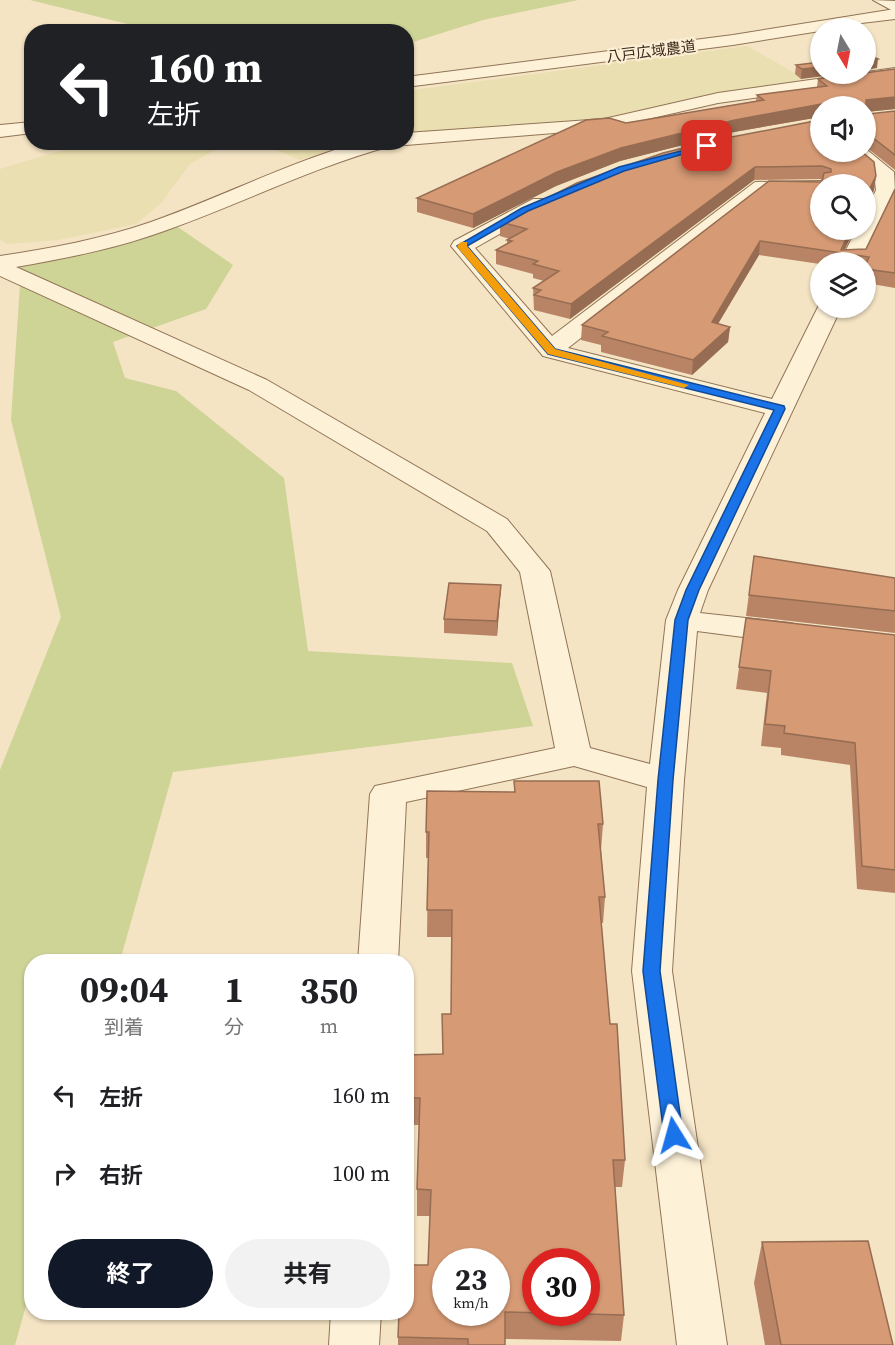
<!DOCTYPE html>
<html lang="ja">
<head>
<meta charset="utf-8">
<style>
  :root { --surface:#fff; --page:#f2f2f2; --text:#202124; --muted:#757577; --accent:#111827 }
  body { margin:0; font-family:"Source Serif 4","Noto Sans JP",serif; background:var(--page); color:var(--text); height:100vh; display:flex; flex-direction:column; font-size:22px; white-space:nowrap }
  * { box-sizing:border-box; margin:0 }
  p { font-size:20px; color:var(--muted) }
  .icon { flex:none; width:33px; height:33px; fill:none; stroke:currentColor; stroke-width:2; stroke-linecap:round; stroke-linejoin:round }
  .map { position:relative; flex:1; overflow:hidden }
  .details { position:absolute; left:24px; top:954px; width:390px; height:366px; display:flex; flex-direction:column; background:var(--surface); border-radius:24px; box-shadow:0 2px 4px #0004 }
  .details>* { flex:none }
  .top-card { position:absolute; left:24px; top:24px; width:390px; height:126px; border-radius:24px; box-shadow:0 2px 4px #0004; background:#202124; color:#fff; overflow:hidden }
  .needle { width:39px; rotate:170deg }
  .controls { position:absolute; left:810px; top:18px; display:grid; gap:12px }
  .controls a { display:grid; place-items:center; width:66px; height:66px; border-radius:50%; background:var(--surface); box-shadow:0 2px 4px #0004; font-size:30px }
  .speed { position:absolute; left:432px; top:1248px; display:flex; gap:12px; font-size:30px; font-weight:700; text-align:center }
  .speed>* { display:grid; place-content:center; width:78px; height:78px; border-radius:50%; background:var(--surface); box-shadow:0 2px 4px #0004; line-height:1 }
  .speed small { font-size:15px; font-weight:400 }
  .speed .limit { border:9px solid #d22; background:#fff; color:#111 }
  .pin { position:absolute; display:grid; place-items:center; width:51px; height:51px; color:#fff; margin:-26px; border-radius:12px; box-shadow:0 3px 9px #0006 }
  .me { position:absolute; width:66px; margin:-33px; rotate:352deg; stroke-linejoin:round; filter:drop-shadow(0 0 4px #0008) }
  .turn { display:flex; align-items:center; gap:21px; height:126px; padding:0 24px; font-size:27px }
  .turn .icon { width:78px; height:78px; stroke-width:2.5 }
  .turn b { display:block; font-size:42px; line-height:51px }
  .eta { display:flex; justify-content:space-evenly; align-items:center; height:102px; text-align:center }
  .eta b { font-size:36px; font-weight:700; line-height:42px }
  .primary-button { display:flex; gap:12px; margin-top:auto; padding:12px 24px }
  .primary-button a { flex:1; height:69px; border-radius:36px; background:var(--accent); color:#fff; font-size:24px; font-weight:700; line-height:69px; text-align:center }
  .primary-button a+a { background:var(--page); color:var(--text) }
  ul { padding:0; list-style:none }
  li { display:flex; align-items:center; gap:18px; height:78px; padding:0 24px }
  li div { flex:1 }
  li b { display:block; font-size:22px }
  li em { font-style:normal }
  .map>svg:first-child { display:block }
</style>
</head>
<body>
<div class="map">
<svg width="895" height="1345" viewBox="0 0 895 1345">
  <rect width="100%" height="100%" fill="#f4e4c3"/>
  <!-- farmland -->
  <g fill="#eadfb0">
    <polygon points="747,46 805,79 761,88 710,94 587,122 407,136 406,91"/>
    <polygon points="89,142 227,142 227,143 190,164 161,203 136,224 58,240 7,244 0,240 0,169"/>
    <polygon points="258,142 355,142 355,143 300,160"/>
  </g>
  <!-- green -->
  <g fill="#ced396">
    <polygon points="30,0 578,0 483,20 407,44 406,32 156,31"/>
    <polygon points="172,223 233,265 206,309 113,342 125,378 176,391 284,478 308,651 512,663 533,726 173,772 120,961 32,962 32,1284 15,1345 0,1345 0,770 61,617 11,420 22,254"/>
  </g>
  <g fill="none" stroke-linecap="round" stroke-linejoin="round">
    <!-- minor casing -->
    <g stroke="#917457" stroke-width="2">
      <g id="minor">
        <polygon points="873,0 895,1 895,12"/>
        <polygon points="895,68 895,78 718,103 604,129 406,145 399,142 406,142 406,133 604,119 718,93"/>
        <path d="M361,142h32l-2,4c-78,21 -148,57 -224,84 -49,18 -99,28 -151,37l251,113 240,139 43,52 40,177 60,16 16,-144 12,-30 87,-177 -222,-57 -92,-110 3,-5 79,-42h14l3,4 -3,4 -72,41 77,88 203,-154 65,-1 8,3h-8v9l-53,-1 -199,156 204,51 48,-96v5h21l-133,282 -8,23 90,10 11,3 5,7 -5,7 -11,3 -93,-12 -13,149 -12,191 55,374h-50l-45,-374 15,-184 -73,-21 -168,36 -8,160h-40l12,-168 5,-8 180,-38 -35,-176 -33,-41 -238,-141 -249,-114v-20c52,-8 102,-17 151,-34 71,-25 138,-60 210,-80z"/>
        <polygon points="866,149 894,172 895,192 862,262 840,262 856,230 866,230 866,211 876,190 874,174 848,152 866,152"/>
        <polygon points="331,1312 381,1312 379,1345 329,1345"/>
      </g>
    </g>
    <!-- tertiary casing -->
    <g stroke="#917457" stroke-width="2">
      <g id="tertiary">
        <polygon points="895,9 895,19 820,28 820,31 733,45 406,87 406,77 733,35"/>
        <polygon points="32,122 32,133 0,137 0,125"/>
      </g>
    </g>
    <!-- minor -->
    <use href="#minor" fill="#fdf1d8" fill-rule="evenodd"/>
    <!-- tertiary -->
    <use href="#tertiary" fill="#fdf1d8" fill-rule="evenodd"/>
  </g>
  <!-- wall -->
  <g fill="#b88465">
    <polygon points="820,62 801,79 795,74 796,65"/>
    <polygon points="895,69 895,109 866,112 868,114 895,111 895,170 866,147 866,106 820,106 820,118 820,117 734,132 620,161 556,186 473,228 417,212 417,198 626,123 756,101 757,95 817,87 818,79"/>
    <polygon points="820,120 876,176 874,190 866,206 820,230 854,230 845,249 866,249 895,189 895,288 866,283 866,262 820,262 820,264 759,255 718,324 730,327 728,342 692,375 601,352 601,345 581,340 582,325 822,182 822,180 820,179 754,180 570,319 534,310 533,288 544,281 533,278 533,274 496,264 496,250 507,244 507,240 510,239 500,236 500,222"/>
    <polygon points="754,556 895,578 895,633 746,616"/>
    <polygon points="501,585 497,636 444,633 444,619"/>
    <polygon points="746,618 895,635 895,893 857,889 850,765 781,755 781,748 761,746 767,693 736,689"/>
    <polygon points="514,781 603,824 601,850 605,897 603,923 601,923 610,1024 625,1160 622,1187 615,1187 624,1315 621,1341 505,1339 505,1345 398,1345 398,1337 428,1265 430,1216 417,1216 417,1189 419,1125 406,1125 406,1055 442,1054 451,1014 451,937 427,937 428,858 426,858 426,832 514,792"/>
    <polygon points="762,1242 893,1345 765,1345 754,1283"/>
  </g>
  <!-- shaded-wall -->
  <g fill="#966c52">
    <polygon points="878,59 877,68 866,70 866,61"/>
    <polygon points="820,67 820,74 840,74 801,79 802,69"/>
    <polygon points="895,97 895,109 866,112 866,100"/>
    <polygon points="821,104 820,117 734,132 620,161 556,186 473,228 473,214 557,172 621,148 735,120"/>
    <polygon points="868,134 866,147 866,137"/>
    <polygon points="755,167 754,180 570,319 571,304"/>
    <polygon points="876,176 874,190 866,207 866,196"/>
    <polygon points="850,230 854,230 843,253 841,250"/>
    <polygon points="760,241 759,255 710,337 712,322"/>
    <polygon points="730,327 728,342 692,375 693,360"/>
    <polygon points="501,585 500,599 497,636 497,621"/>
  </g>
  <!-- building -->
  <g fill="#d69a75" stroke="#966c52" stroke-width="1.5" fill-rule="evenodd">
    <polygon points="866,55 869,55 878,59 866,61"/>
    <polygon points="820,62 820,67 802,69 796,65"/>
    <polygon points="895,69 895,97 866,100 866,112 868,114 895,111 895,155 868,134 866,137 866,106 824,106 821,104 735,120 621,148 557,172 473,214 417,198 586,120 609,118 626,123 764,100 757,95 827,86 818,79"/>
    <polygon points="820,120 820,152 862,152 874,162 876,176 866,196 866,214 866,184 820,184 820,230 850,230 841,250 866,249 895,189 895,273 866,269 866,264 869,257 760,241 712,322 730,327 693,360 602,336 608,332 582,325 769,181 822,182 824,173 831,172 831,169 822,166 755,167 571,304 534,295 541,290 533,288 559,271 533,264 538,261 496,250 512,241 507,240 527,229 500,222 577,183 663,153 716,140"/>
    <polygon points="754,556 895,578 895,611 749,595"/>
    <polygon points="449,583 501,585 497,621 444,619"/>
    <polygon points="746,618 895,635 895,870 862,866 855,743 784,733 785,726 765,724 771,671 739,667"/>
    <path d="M514,781h85l4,43h-5l7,73h-6l11,127h7l8,136h-12l11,155 -119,-3v33h-37v-6l-70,-2 1,-25h7v-47h22l3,-75 -14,-1 3,-91h-14v-43l37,-1 -1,-40h9l1,-104h-25l2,-78h-3l1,-41 88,1zM446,1262h50v50h-50zM536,1262h50v50h-50z"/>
    <polygon points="868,1241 893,1345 781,1345 762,1242"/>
  </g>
  <!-- route -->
  <polygon fill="#1a73e8" stroke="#114b97" stroke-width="1.5" points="704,145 711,146 624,171 528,211 467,246 555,349 784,406 785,409 699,590 688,620 673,780 660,971 683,1135 680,1140 674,1143 667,1140 664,1135 643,971 658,780 675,620 686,590 774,410 548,354 457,246 522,208 619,167"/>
  <!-- slow -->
  <polygon fill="#f59e0b" points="461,242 467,242 467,246 555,349 689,385 684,388 548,354 458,248 457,246"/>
  <g text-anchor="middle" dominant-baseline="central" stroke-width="4.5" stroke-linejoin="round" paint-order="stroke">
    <!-- far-street labels -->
    <g font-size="15" fill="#3f2c1d" stroke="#faeed4">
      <text transform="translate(651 51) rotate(-7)">八戸広域農道</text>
    </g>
  </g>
</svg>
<div class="controls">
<a><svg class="needle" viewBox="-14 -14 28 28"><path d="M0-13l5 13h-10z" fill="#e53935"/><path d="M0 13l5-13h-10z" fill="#757577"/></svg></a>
<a><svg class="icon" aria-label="sound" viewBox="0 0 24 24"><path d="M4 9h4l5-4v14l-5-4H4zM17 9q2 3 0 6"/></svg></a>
<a><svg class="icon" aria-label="search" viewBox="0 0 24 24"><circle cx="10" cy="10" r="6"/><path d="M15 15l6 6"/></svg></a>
<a><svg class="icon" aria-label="layers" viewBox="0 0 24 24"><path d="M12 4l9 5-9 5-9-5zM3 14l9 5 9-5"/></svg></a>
</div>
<div class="speed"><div>23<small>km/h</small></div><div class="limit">30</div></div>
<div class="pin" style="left:707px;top:146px;background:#d93025"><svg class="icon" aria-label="arrive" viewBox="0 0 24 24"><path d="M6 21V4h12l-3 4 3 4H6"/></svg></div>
<svg class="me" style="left:674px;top:1135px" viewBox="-20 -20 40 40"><path d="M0-17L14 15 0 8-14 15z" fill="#1a73e8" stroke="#fff" stroke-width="4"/></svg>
<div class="top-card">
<div class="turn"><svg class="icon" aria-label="left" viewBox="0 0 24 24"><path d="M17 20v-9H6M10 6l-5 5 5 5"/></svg><div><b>160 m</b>左折</div></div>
</div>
<section class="details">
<div class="eta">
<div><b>09:04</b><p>到着</p></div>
<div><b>1</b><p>分</p></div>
<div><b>350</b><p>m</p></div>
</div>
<ul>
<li><svg class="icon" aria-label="left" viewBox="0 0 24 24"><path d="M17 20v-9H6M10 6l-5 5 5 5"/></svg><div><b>左折</b></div><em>160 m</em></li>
<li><svg class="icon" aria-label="right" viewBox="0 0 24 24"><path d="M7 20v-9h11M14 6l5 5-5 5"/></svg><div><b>右折</b></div><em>100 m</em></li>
</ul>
<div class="primary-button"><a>終了</a><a>共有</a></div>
</section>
</div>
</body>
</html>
